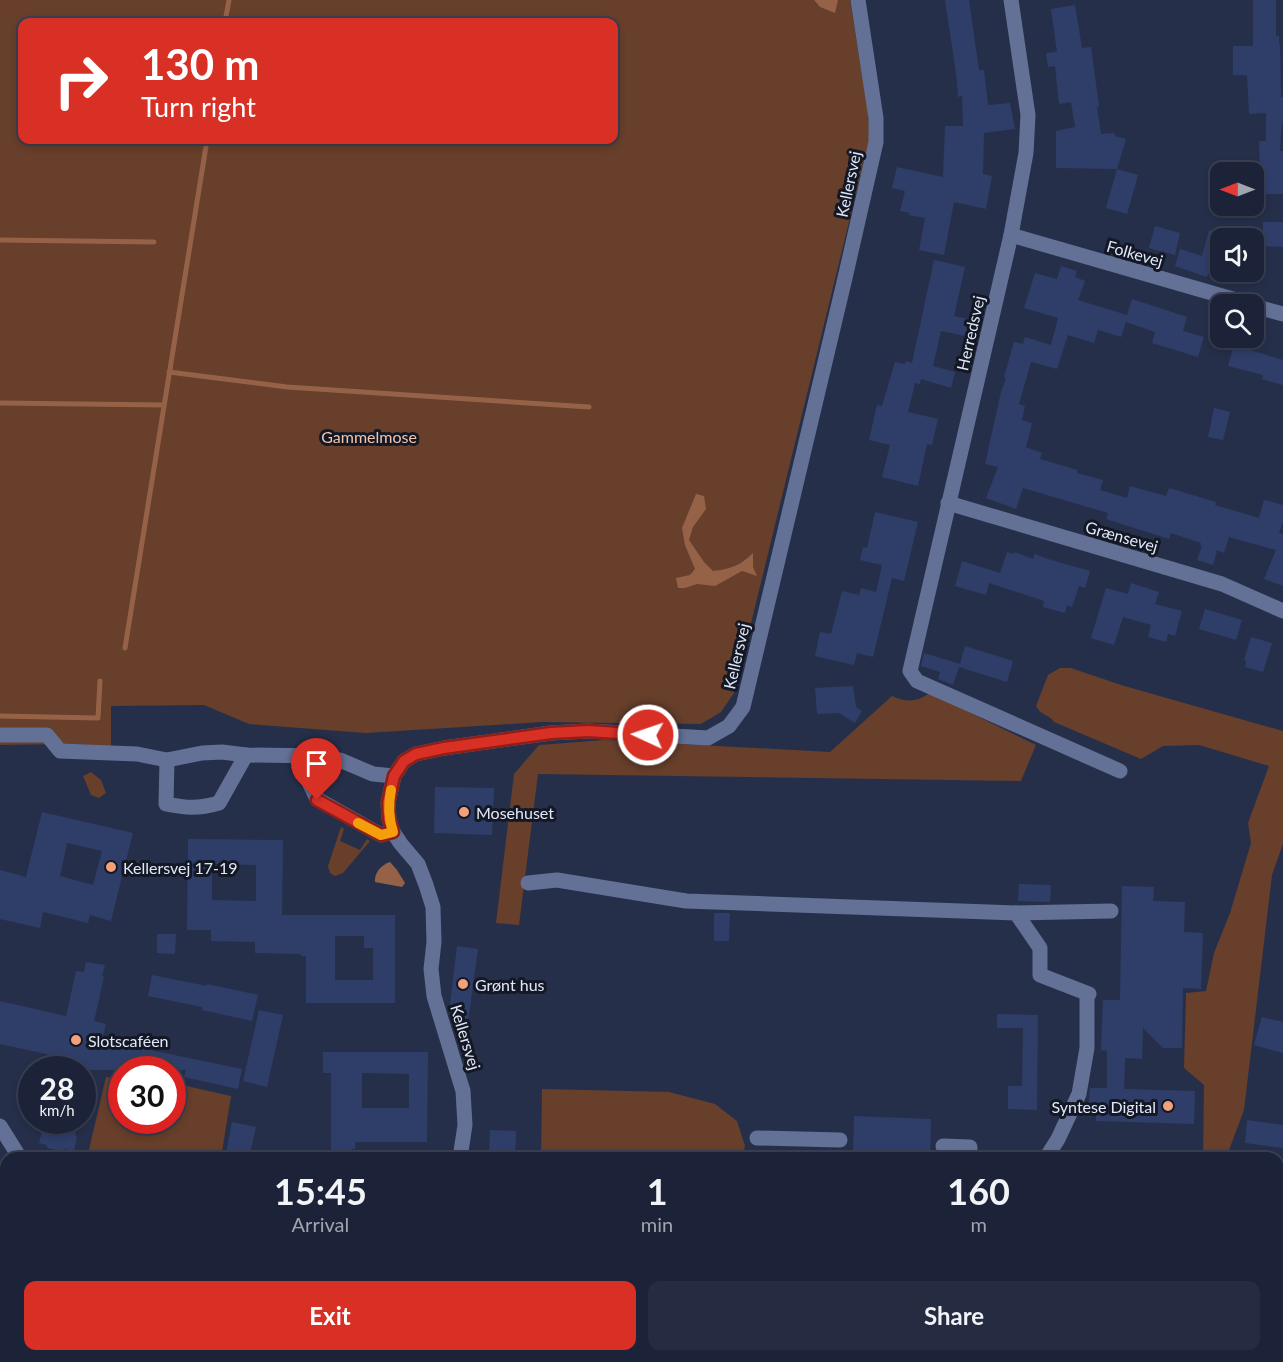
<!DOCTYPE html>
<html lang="en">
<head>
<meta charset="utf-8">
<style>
  :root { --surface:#1c2338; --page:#252b40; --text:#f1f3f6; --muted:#a0a4ae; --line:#3a4053; --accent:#d93025 }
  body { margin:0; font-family:Lato,sans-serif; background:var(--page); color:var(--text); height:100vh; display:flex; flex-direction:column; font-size:22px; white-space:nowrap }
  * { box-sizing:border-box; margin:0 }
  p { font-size:20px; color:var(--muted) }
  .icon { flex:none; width:33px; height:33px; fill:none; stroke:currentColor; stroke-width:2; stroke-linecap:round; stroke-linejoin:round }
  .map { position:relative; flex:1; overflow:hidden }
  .sheet { position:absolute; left:0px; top:1152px; width:1284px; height:210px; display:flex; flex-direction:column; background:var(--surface); border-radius:18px 18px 0 0; box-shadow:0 3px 9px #0003,0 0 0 2px var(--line) }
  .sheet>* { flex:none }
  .hud { position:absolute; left:18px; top:18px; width:600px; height:126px; border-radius:12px; box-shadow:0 3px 9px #0003,0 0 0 2px var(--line); background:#d93025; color:#fff; overflow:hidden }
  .needle { width:39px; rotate:270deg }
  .buttons { position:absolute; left:1210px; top:162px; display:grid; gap:12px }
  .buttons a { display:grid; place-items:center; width:54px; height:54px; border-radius:12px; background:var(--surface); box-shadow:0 3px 9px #0003,0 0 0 2px var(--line); font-size:30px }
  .speed { position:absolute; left:18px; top:1056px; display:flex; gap:12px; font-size:30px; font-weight:700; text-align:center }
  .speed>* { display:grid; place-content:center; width:78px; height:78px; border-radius:50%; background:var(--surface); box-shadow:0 3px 9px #0003,0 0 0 2px var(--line); line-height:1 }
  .speed small { font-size:15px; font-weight:400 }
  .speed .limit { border:9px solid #d22; background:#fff; color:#111 }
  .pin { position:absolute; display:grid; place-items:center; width:51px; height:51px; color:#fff; margin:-62px -26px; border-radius:50% 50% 50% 0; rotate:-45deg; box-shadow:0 0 6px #0007 }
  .pin .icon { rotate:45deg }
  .me { position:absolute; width:66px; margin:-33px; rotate:273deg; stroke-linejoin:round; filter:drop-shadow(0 0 4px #0008) }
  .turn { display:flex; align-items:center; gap:21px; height:126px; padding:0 24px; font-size:27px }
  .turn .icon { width:78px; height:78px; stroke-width:2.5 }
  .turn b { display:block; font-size:42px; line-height:51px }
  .eta { display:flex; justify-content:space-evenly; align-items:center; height:102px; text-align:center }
  .eta b { font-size:36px; font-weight:700; line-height:42px }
  .action { display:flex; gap:12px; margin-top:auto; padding:12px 24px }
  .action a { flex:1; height:69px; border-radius:12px; background:var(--accent); color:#fff; font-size:24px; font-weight:700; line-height:69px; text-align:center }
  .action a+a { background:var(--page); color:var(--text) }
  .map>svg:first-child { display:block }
</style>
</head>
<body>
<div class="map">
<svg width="1283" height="1362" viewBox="0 0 1283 1362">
  <rect width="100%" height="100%" fill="#262f4a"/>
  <!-- built -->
  <polygon fill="#2f3a5a" points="60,1356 93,1356 91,1362 58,1362"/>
  <!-- green -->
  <g fill="#673f2b" fill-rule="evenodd">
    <path d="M0,0h850l18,111 2,25 -136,557 -13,19 -20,12 -159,-2 -176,11 -117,-9 -45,-19 -93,1v40l-44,-2 -67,1zM22,22h592v118h-592z"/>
    <path d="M1060,668h11l50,17 162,46v113l-11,31 -28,235 -18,48h-23l1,-73 -20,-17 2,-75 20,-2 8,-38 16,-40 21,-70 -3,-20 21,-57 -70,-21 -36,1 -22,13 -87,-37c-5,-8 -13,-6 -18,-16l12,-31z"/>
    <path d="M930,693l106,52 -15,36 -483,-7 -19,151 -23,-2 18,-149 25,-29 66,-5 225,12 62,-56c15,7 24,6 38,-3z"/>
    <polygon points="324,767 334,769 322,792 317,786 317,771"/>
    <polygon points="91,772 101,780 106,793 99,798 91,795 83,776"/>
    <polygon points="341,827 344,829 340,841 360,850 367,839 370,841 343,873 335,876 330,873 328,866"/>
    <polygon points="106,1077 121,1080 122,1120 172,1120 173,1083 231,1096 221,1158 87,1158"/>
    <polygon points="542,1089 669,1092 715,1104 737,1121 745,1146 742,1158 541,1158"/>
    <polygon points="537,1356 781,1356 780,1362 537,1362"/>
  </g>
  <!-- water -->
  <g fill="#956248">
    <polygon points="814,0 838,0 835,13 820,7"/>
    <path d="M696,494l8,2 2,13 -13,18 -4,13 15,22 9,9c17,-2 27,-5 40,-18v14l4,9 -15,-5 -27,15 -18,-2 -12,4h-7l-2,-10 14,-3 5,-6 -10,-24 -3,-17z"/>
    <path d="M390,862l7,8 8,13 -3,4 -27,-5c-1,-9 6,-17 15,-20z"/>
  </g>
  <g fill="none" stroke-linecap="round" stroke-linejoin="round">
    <!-- stream -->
    <g stroke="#956248" stroke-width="5">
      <polyline points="225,22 229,0"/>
      <polyline points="0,240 154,242"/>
      <polyline points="169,372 287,387 589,407"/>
      <polyline points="0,403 164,405"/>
      <polyline points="125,648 207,140"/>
      <polyline points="0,716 98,718 100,681"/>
    </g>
  </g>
  <!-- building -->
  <g fill="#2f3e69" fill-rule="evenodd">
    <polygon points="945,0 969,0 979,70 984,70 988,105 1010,103 1015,129 984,133 983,174 992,176 986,209 954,202 944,255 919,250 925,218 909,215 909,213 900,211 905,191 892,188 897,167 943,177 945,126 963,126 962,96 958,97 956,73"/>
    <polygon points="1253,0 1276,0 1276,36 1279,36 1279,45 1280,45 1281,97 1283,97 1283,122 1282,122 1280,151 1283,151 1283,194 1263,194 1263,175 1260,175 1259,141 1266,141 1266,113 1249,114 1247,75 1233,75 1233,46 1253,46"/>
    <polygon points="1075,5 1082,48 1091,47 1099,106 1097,107 1101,134 1114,133 1115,136 1126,139 1117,169 1138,175 1127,214 1106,208 1117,169 1056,168 1056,131 1075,127 1071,102 1059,104 1055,66 1048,67 1046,53 1057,52 1051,9"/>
    <polygon points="1263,222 1283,222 1283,247 1263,246"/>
    <polygon points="1155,226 1180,233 1175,255 1149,248"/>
    <polygon points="1209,230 1221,234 1221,264 1212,262 1207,277 1175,266 1180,249 1202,256"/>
    <polygon points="934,260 965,267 954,316 973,320 970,337 941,331 933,366 955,372 951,388 921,379 920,384 915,383 908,412 938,419 932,445 927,444 918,486 882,477 890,445 869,440 877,405 882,406 895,362 905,364 906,361 912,363"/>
    <polygon points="1061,266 1077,271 1075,277 1085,281 1078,300 1127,315 1132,299 1187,317 1183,331 1204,337 1198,357 1152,343 1155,332 1126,322 1121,337 1098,330 1094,343 1068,335 1057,369 1031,362 1019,404 1025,406 1022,420 1032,423 1026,447 1042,453 1040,459 1077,470 1077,473 1103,480 1100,490 1127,498 1130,486 1166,496 1169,488 1216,502 1215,505 1259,518 1264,500 1283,505 1283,521 1279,533 1283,534 1283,586 1264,579 1276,550 1229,537 1224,553 1217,550 1213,565 1197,560 1202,546 1200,545 1201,543 1171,533 1169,539 1106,519 1108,513 1023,488 1016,509 986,498 998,467 985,464 1001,392 1006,378 1004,377 1014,342 1023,344 1025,337 1051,345 1058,318 1024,308 1035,273 1057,279"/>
    <polygon points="1234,345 1283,360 1283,385 1262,379 1263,375 1228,366"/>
    <polygon points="1214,408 1230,412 1223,440 1208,437"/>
    <polygon points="875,512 918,522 904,581 892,578 873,657 857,653 854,665 815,656 820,632 831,634 842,591 859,595 861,588 876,592 882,565 860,560 863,547 867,548"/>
    <polygon points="1007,552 1014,554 1015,552 1033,559 1035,554 1048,559 1090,571 1085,588 1079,586 1072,607 1067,605 1065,613 1043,607 1044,601 989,583 986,595 955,586 962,561 1000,573"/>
    <polygon points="1131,583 1159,592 1155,604 1182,611 1175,636 1168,634 1166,642 1148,637 1151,625 1123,617 1114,645 1091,638 1106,588 1128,594"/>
    <polygon points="1205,609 1242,620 1236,640 1199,629"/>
    <polygon points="1251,637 1272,643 1263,672 1245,667 1246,661 1244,660"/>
    <polygon points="965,646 1013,661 1007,682 959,667 953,685 938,679 940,672 921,666 924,653 960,664"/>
    <polygon points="853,686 856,707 862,711 855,723 839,713 817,714 815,688"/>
    <polygon points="435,787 494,788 492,835 434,833"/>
    <path d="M42,812l91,21 -22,88 -21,-6 -2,8 -45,-11 -3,16 -40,-9v-49l26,7zM67,843l35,8 -9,34 -33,-9z"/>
    <path d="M188,839l95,1 -1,75h113v88h-89v-47h-5v-2l-46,-1v-11l-44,-1v-11h-24zM212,864l44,1v36l-44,-1zM335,936h29v12h9v32h-38z"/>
    <polygon points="1019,884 1051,885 1050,902 1018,901"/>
    <polygon points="1122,886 1154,887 1153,901 1185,902 1184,932 1203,933 1201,989 1183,988 1182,1048 1163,1048 1143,1028 1142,1059 1125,1058 1124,1089 1195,1091 1194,1124 1096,1121 1096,1110 1088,1110 1090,1088 1107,1088 1107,1051 1101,1050 1103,1000 1120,1000"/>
    <polygon points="714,913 730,913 729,941 714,941"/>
    <polygon points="157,934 176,934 175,954 157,953"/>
    <polygon points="457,946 478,949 468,1022 452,1020 449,1012"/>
    <polygon points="86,962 105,965 102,976 104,977 94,1021 106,1024 102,1040 242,1069 238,1089 184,1077 186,1070 53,1070 56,1056 0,1044 0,1001 66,1016 76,971 84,972"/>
    <polygon points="152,975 207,986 207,984 258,995 252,1021 202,1010 202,1007 148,996"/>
    <polygon points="259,1010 283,1015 267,1087 243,1081"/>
    <polygon points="997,1014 1038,1015 1037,1110 1008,1109 1008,1086 1022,1086 1023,1028 997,1028"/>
    <polygon points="1262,1017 1283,1022 1283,1053 1254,1045"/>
    <path d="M323,1052h105l-1,90h-72v7h-3l-1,9h-20v-85h-8zM362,1073l47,1v34h-47z"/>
    <polygon points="854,1116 931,1119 930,1158 853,1158"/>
    <polygon points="45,1120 78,1120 75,1135 77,1136 74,1151 64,1149 64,1152 47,1148 47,1145 39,1143"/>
    <polygon points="1247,1120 1283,1125 1283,1148 1245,1143"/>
    <polygon points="232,1122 256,1127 249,1158 225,1158"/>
    <polygon points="490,1130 516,1131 515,1158 489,1158"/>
  </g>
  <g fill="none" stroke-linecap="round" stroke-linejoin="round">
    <!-- minor -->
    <g stroke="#637196" stroke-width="15">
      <polyline points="1011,0 1028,115 1026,153 1011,235 910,671 917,681 1120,771"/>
      <polyline points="1011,235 1250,304"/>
      <polyline points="1254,306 1283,314"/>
      <polyline points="948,503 1222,584 1283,611"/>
      <polyline points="0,735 47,735 60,751 137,754 167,760 202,753 222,752 246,755 322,756 340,760 373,774 394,776"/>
      <polyline points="297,757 317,799 381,835 393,832"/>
      <path d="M167,760l-1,44c20,4 32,5 53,-1l27,-48"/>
      <polyline points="528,883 557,880 686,901 1016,913 1040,948 1040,975 1089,994"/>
      <polyline points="1016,913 1111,911"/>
      <polyline points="0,1126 20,1158"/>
      <polyline points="757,1138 840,1140"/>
      <polyline points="943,1146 970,1147 969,1158"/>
      <polyline points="460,1158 465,1125 463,1091 434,996 431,969 434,942 433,907 426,885 418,864 401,844 393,832 389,819 388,803 394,776 404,761 416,754 444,748 551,733 588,731 708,738 729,726 743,707 845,278 876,142 876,118 858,0"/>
      <polyline points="1046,1158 1058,1139 1079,1094 1087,1048 1087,997"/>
      <polyline points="169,1362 169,1356"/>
      <polyline points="351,1362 352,1356"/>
      <polyline points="1021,1362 1022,1356"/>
    </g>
  </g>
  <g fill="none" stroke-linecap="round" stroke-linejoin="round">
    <!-- route casing -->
    <g stroke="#8d1f18" stroke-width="15">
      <polyline id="route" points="317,800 381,835 393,832 389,819 388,803 394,776 404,761 416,754 444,748 551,733 588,731 648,735"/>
    </g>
    <!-- route -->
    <use href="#route" stroke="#d93025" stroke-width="10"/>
    <!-- slow -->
    <path stroke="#f59e0b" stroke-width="10" d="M358,823l23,12 12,-3c-5,-15 -5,-27 -2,-42"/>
  </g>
  <!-- markers -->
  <g fill="#f1a27b" stroke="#131824" stroke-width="2">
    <circle cx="464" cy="812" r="6"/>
    <circle cx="111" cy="867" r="6"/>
    <circle cx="463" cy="984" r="6"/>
    <circle cx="76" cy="1040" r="6"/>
    <circle cx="1168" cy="1106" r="6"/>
  </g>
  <g text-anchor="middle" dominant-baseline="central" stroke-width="6" stroke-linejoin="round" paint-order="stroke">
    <!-- street labels -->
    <g font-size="16" fill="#e1e8fa" stroke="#131824">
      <text transform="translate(848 184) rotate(-78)">Kellersvej</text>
      <text transform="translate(1135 253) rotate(16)">Folkevej</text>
      <text transform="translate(970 333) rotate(-77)">Herredsvej</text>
      <text transform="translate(1122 536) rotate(16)">Grænsevej</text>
      <text transform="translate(736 656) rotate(-77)">Kellersvej</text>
      <text transform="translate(466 1037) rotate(73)">Kellersvej</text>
    </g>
    <!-- park labels -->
    <g font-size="16" fill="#f5c5ae" stroke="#131824">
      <text x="369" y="436">Gammelmose</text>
    </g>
    <!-- poi labels -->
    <g font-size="16" fill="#e1e8fa" stroke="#131824" text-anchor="start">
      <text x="476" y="812">Mosehuset</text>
      <text x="123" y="867">Kellersvej 17-19</text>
      <text x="475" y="984">Grønt hus</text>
      <text x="88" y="1040">Slotscaféen</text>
      <text x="1156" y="1106" text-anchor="end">Syntese Digital</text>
    </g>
  </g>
</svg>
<div class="buttons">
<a><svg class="needle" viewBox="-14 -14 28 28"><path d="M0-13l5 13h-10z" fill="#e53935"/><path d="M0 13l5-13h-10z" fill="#a0a4ae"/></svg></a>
<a><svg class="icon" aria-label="sound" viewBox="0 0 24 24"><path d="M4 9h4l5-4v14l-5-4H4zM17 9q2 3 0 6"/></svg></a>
<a><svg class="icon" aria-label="search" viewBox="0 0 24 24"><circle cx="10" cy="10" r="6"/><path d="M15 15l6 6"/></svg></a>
</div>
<div class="speed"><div>28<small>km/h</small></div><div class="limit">30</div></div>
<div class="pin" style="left:317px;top:800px;background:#d93025"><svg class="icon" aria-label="arrive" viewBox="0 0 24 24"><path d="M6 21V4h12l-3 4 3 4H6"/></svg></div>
<svg class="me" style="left:648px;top:735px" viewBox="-20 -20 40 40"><circle r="17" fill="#d93025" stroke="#fff" stroke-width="3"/><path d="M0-11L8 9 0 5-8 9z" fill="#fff"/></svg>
<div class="hud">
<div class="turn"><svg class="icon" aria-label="right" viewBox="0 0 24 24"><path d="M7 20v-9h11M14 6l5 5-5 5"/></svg><div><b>130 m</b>Turn right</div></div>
</div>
<section class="sheet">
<div class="eta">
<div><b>15:45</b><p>Arrival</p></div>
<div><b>1</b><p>min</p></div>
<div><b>160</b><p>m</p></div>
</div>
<div class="action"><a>Exit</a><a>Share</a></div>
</section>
</div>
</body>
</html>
